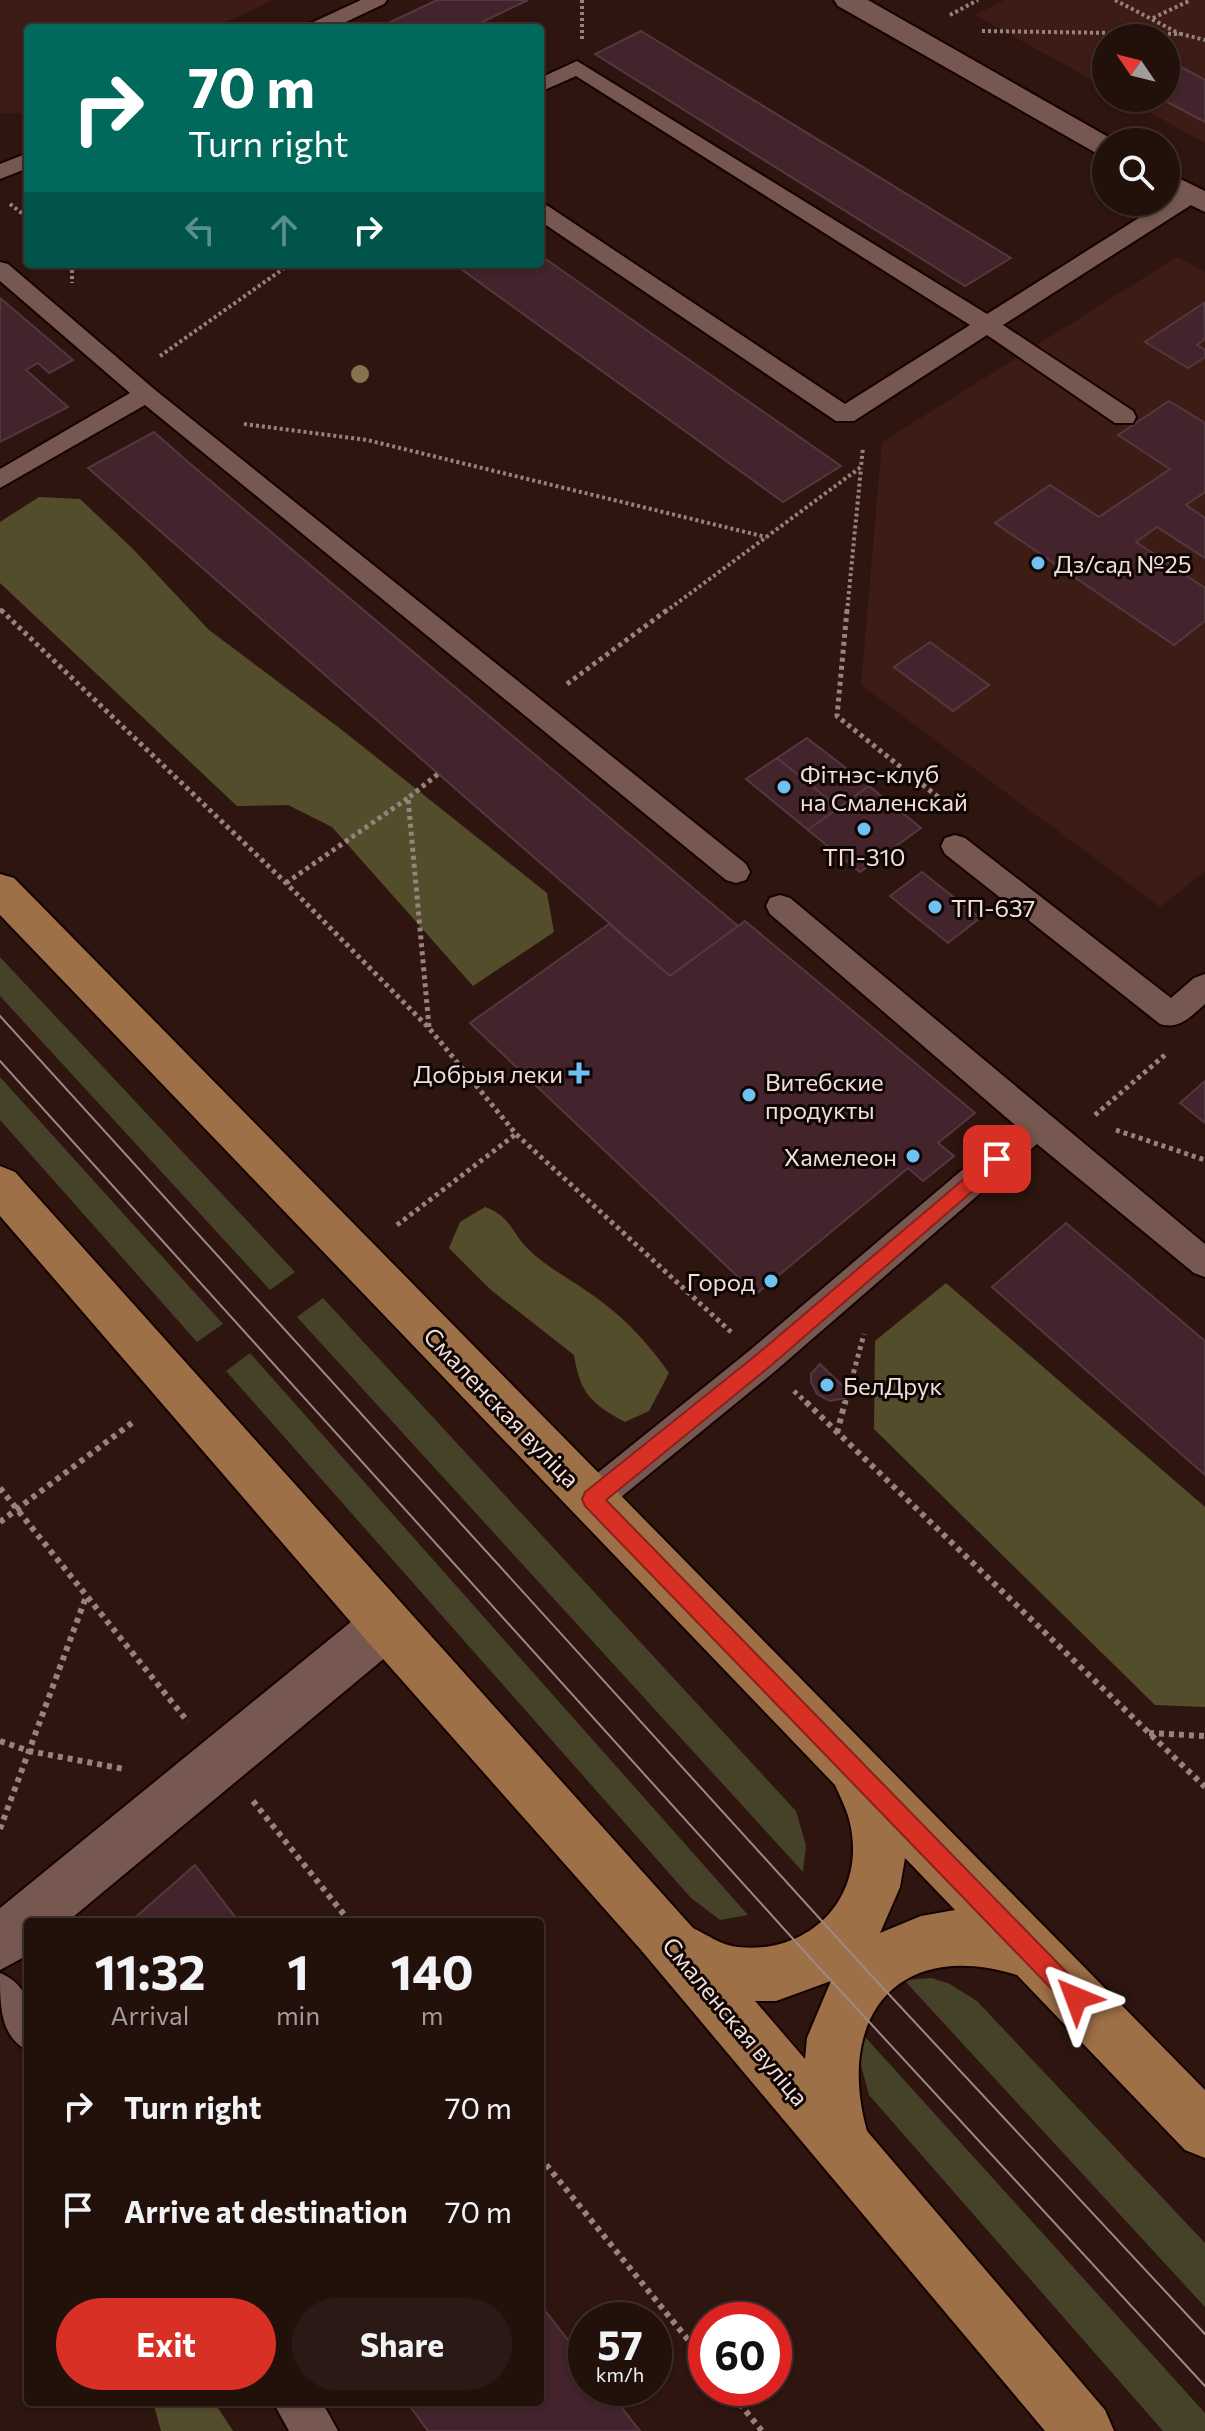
<!DOCTYPE html>
<html lang="en">
<head>
<meta charset="utf-8">
<style>
  :root { --surface:#22100b; --page:#2a1914; --text:#f1f3f6; --muted:#a29d9d; --line:#3f302c; --accent:#d93025 }
  body { margin:0; font-family:Commissioner,sans-serif; background:var(--page); color:var(--text); height:100vh; display:flex; flex-direction:column; font-size:30px; white-space:nowrap }
  * { box-sizing:border-box; margin:0 }
  p { font-size:26px; color:var(--muted) }
  .icon { flex:none; width:44px; height:44px; fill:none; stroke:currentColor; stroke-width:2; stroke-linecap:round; stroke-linejoin:round }
  .map { position:relative; flex:1; overflow:hidden }
  .sheet { position:absolute; left:24px; top:1918px; width:520px; height:488px; display:flex; flex-direction:column; background:var(--surface); border-radius:8px; box-shadow:0 2px 6px #0004,0 0 0 2px var(--line) }
  .sheet>* { flex:none }
  .guide { position:absolute; left:24px; top:24px; width:520px; height:244px; border-radius:8px; box-shadow:0 2px 6px #0004,0 0 0 2px var(--line); background:#00695c; color:#fff; overflow:hidden }
  .needle { width:52px; rotate:305deg }
  .fabs { position:absolute; left:1092px; top:24px; display:grid; gap:16px }
  .fabs a { display:grid; place-items:center; width:88px; height:88px; border-radius:50%; background:var(--surface); box-shadow:0 2px 6px #0004,0 0 0 2px var(--line); font-size:40px }
  .speed { position:absolute; left:568px; top:2302px; display:flex; gap:16px; font-size:40px; font-weight:700; text-align:center }
  .speed>* { display:grid; place-content:center; width:104px; height:104px; border-radius:50%; background:var(--surface); box-shadow:0 2px 6px #0004,0 0 0 2px var(--line); line-height:1 }
  .speed small { font-size:20px; font-weight:400 }
  .speed .limit { border:12px solid #d22; background:#fff; color:#111 }
  .pin { position:absolute; display:grid; place-items:center; width:68px; height:68px; color:#fff; margin:-34px; border-radius:16px; box-shadow:0 4px 12px #0006 }
  .me { position:absolute; width:88px; margin:-44px; rotate:316deg; stroke-linejoin:round; filter:drop-shadow(0 0 6px #0008) }
  .turn { display:flex; align-items:center; gap:28px; height:168px; padding:0 32px; font-size:36px }
  .turn .icon { width:104px; height:104px; stroke-width:2.5 }
  .turn b { display:block; font-size:56px; line-height:68px }
  .lanes { display:flex; align-items:center; height:76px; padding:0 32px; background:#0003; justify-content:center; gap:40px; direction:ltr }
  .lanes .off { opacity:.35 }
  .eta { display:flex; justify-content:space-evenly; align-items:center; height:136px; text-align:center }
  .eta b { font-size:48px; font-weight:700; line-height:56px }
  .action { display:flex; gap:16px; margin-top:auto; padding:16px 32px }
  .action a { flex:1; height:92px; border-radius:48px; background:var(--accent); color:#fff; font-size:32px; font-weight:700; line-height:92px; text-align:center }
  .action a+a { background:var(--page); color:var(--text) }
  ul { padding:0; list-style:none }
  li { display:flex; align-items:center; gap:24px; height:104px; padding:0 32px }
  li div { flex:1 }
  li b { display:block; font-size:30px }
  li em { font-style:normal }
  .map>svg:first-child { display:block }
</style>
</head>
<body>
<div class="map">
<svg width="1205" height="2431" viewBox="0 0 1205 2431">
  <rect width="100%" height="100%" fill="#2e150f"/>
  <!-- built -->
  <g fill="#3c1c15">
    <polygon points="0,0 274,0 213,28 28,28 28,112 25,114 0,113"/>
    <polygon points="1004,0 1205,0 1205,143 1124,98 1166,98 1166,38 1106,38 1106,88 975,15"/>
    <polygon points="1177,257 1205,272 1205,871 1160,907 861,685 882,442"/>
  </g>
  <!-- green -->
  <g fill="#464129">
    <polygon points="0,957 295,1272 270,1290 0,996"/>
    <polygon points="0,1077 223,1324 197,1342 0,1120"/>
    <polygon points="323,1298 796,1811 806,1845 803,1872 297,1317"/>
    <polygon points="250,1353 748,1915 720,1920 691,1898 226,1371"/>
    <polygon points="932,1978 950,1984 977,2001 1205,2243 1205,2307 904,1980"/>
    <polygon points="858,2029 1205,2413 1205,2431 1163,2431 869,2095 860,2062"/>
  </g>
  <!-- forest -->
  <g fill="#544d2c">
    <polygon points="39,497 80,499 132,548 209,630 342,730 547,893 554,932 473,986 332,827 288,805 237,806 0,583 0,522"/>
    <path d="M485,1207c25,9 25,23 42,41 22,22 51,35 75,54 27,20 48,44 67,71l-20,38 -24,11c-33,-18 -45,-28 -51,-67l-83,-65 -42,-42 11,-26z"/>
    <polygon points="946,1283 1205,1507 1205,1707 1155,1705 874,1429 875,1341"/>
    <polygon points="153,2402 214,2402 233,2431 161,2431"/>
  </g>
  <!-- building -->
  <g fill="#43232c" stroke="#54383f" stroke-width="2">
    <polygon points="437,0 528,0 470,28 378,28"/>
    <polygon points="641,31 1011,258 965,286 595,54"/>
    <polygon points="1166,59 1205,80 1205,122 1160,98 1166,98"/>
    <polygon points="540,255 685,357 841,466 783,502 454,264 540,264"/>
    <polygon points="0,298 73,360 49,373 38,363 26,370 68,407 0,442"/>
    <polygon points="1204,303 1205,339 1197,345 1205,350 1205,357 1188,368 1145,342"/>
    <polygon points="1169,401 1205,423 1205,492 1186,505 1205,518 1205,558 1157,527 1136,542 1205,588 1205,621 1174,645 995,523 1050,485 1099,517 1170,469 1118,435"/>
    <polygon points="154,432 188,462 738,926 670,976 88,468"/>
    <polygon points="930,642 989,685 953,711 894,667"/>
    <polygon points="807,738 869,786 839,808 777,758"/>
    <polygon points="777,758 839,808 808,830 746,779"/>
    <polygon points="869,786 921,828 860,872 808,830"/>
    <polygon points="922,872 980,918 948,943 890,896"/>
    <polygon points="745,921 975,1113 938,1143 954,1156 923,1181 908,1168 756,1294 470,1023 609,924 670,976"/>
    <polygon points="1205,1081 1205,1123 1180,1103"/>
    <polygon points="1066,1223 1205,1341 1205,1475 992,1287"/>
    <polygon points="820,1364 850,1393 845,1398 830,1401 817,1394 811,1382 811,1374"/>
    <polygon points="195,1865 239,1922 130,1922"/>
    <polygon points="540,2304 586,2363 586,2388 606,2388 640,2431 428,2431 407,2402 540,2402"/>
  </g>
  <g fill="none" stroke-linecap="round" stroke-linejoin="round">
    <!-- lane casing -->
    <g stroke="#150201" stroke-width="4">
      <g id="lane">
        <polygon points="361,0 387,0 384,4 333,28 306,28 309,24"/>
        <polygon points="577,61 987,314 1183,190 1199,190 1202,195 1199,200 1003,325 1133,411 1136,417 1133,423 1115,423 987,335 854,421 836,421 540,221 540,204 548,206 845,404 970,325 576,76 540,92 540,78"/>
        <polygon points="28,153 28,168 0,179 0,164"/>
        <polygon points="0,262 8,264 154,389 746,864 750,872 746,880 736,883 726,880 145,405 0,488 0,469 130,393 0,281"/>
        <path d="M955,835l10,3 206,160 23,-20 11,-4v30c-14,12 -25,26 -45,20l-215,-170 -4,-8 4,-8z"/>
        <polygon points="780,895 790,898 1205,1244 1205,1277 1194,1273 1037,1144 773,1373 604,1511 592,1515 580,1511 575,1499 580,1487 749,1351 1015,1125 770,914 766,906 770,898"/>
        <path d="M0,1973c36,15 28,45 28,78 -28,-15 -28,-44 -28,-78z"/>
        <polygon points="273,2402 322,2402 338,2431 289,2431"/>
      </g>
    </g>
    <!-- street casing -->
    <g stroke="#150201" stroke-width="4">
      <g id="street">
        <polygon points="834,0 868,0 1117,142 1106,142 1106,156 1096,153 838,6"/>
        <polygon points="1166,172 1205,191 1205,212 1166,193"/>
        <polygon points="386,1601 404,1608 411,1625 404,1642 67,1922 28,1922 28,1955 0,1970 0,1908 368,1608"/>
      </g>
    </g>
    <!-- primary casing -->
    <g stroke="#150201" stroke-width="4">
      <path id="primary" d="M0,874l14,4 1191,1212v68l-20,-8 -168,-175c-119,-37 -182,42 -150,156l238,279 9,21h-69l-404,-481 -273,-308 -368,-426v-50l15,6 678,756c15,7 27,17 45,19 74,8 131,-53 111,-128 -3,-11 -9,-23 -14,-34l-835,-870zM905,1858l50,52 -34,6 -41,17 20,-46zM831,1981l-24,57 -2,21 -50,-58h21z"/>
    </g>
    <!-- path-far2 -->
    <g stroke="#97827d" stroke-width="4" stroke-dasharray="3 3" stroke-linecap="butt">
      <polyline points="582,0 582,39"/>
      <polyline points="1115,0 1180,34"/>
      <polyline points="950,15 978,0"/>
      <polyline points="1153,18 1191,0"/>
      <polyline points="982,31 1181,34 1205,40"/>
      <polyline points="10,204 28,218"/>
      <polyline points="72,264 72,283"/>
      <polyline points="160,356 290,264"/>
      <polyline points="244,424 367,440 766,537"/>
      <polyline points="0,609 3,612"/>
      <polyline points="665,612 861,467 863,447"/>
      <polyline points="847,612 861,468"/>
    </g>
    <!-- path-far1 -->
    <g stroke="#97827d" stroke-width="5" stroke-dasharray="4 4" stroke-linecap="butt">
      <polyline points="1,610 286,883 429,1028 516,1134 731,1332"/>
      <polyline points="847,610 837,716 943,801 946,810"/>
      <polyline points="567,684 667,610"/>
      <polyline points="286,883 408,798"/>
      <polyline points="429,1027 408,798 438,774"/>
      <polyline points="1095,1115 1166,1054"/>
      <polyline points="1116,1130 1205,1160"/>
      <polyline points="397,1225 516,1134"/>
      <polyline points="794,1391 808,1404"/>
      <polyline points="845,1404 864,1334"/>
    </g>
    <!-- path -->
    <g stroke="#97827d" stroke-width="6" stroke-dasharray="5 5" stroke-linecap="butt">
      <polyline points="806,1402 1205,1787"/>
      <polyline points="837,1433 845,1402"/>
      <polyline points="0,1488 188,1722"/>
      <polyline points="0,1522 133,1422"/>
      <polyline points="1149,1733 1205,1736"/>
      <polyline points="0,1741 29,1751 124,1769"/>
      <polyline points="253,1801 350,1922"/>
      <polyline points="0,1829 86,1597"/>
      <polyline points="540,2157 706,2362"/>
      <polyline points="727,2388 762,2431"/>
    </g>
    <!-- lane -->
    <use href="#lane" fill="#765850" fill-rule="evenodd"/>
    <!-- street -->
    <use href="#street" fill="#765850" fill-rule="evenodd"/>
    <!-- primary -->
    <use href="#primary" fill="#9e7048" fill-rule="evenodd"/>
    <!-- tram -->
    <g stroke="#9d8883" stroke-width="2">
      <polyline points="0,1016 870,1974 1205,2334"/>
      <polyline points="0,1061 813,1961 1205,2386"/>
    </g>
  </g>
  <!-- trees -->
  <circle fill="#85734f" cx="360" cy="374" r="9"/>
  <!-- route -->
  <polygon fill="#d93025" stroke="#8d1f18" stroke-width="2" points="997,1151 1004,1154 1006,1159 1004,1164 768,1368 606,1500 1084,1990 1087,1998 1084,2006 1076,2009 1068,2006 585,1506 582,1499 585,1492 755,1356"/>
  <!-- markers -->
  <g fill="#6ec2f3" stroke="#0f0503" stroke-width="3">
    <circle cx="1038" cy="563" r="8"/>
    <circle cx="784" cy="787" r="8"/>
    <circle cx="864" cy="829" r="8"/>
    <circle cx="935" cy="907" r="8"/>
    <path d="M575 1061h8v8h8v8h-8v8h-8v-8h-8v-8h8z"/>
    <circle cx="749" cy="1095" r="8"/>
    <circle cx="913" cy="1156" r="8"/>
    <circle cx="771" cy="1281" r="8"/>
    <circle cx="827" cy="1385" r="8"/>
  </g>
  <g text-anchor="middle" dominant-baseline="central" stroke-width="6" stroke-linejoin="round" paint-order="stroke">
    <!-- poi labels -->
    <g font-size="24" fill="#f0ded9" stroke="#0f0503" text-anchor="start">
      <text x="1054" y="563">Дз/сад №25</text>
      <text x="800" y="773">Фітнэс-клуб<tspan x="800" dy="28">на Смаленскай</tspan></text>
      <text x="864" y="856" text-anchor="middle">ТП-310</text>
      <text x="951" y="907">ТП-637</text>
      <text x="563" y="1073" text-anchor="end">Добрыя леки</text>
      <text x="765" y="1081">Витебские<tspan x="765" dy="28">продукты</tspan></text>
      <text x="897" y="1156" text-anchor="end">Хамелеон</text>
      <text x="755" y="1281" text-anchor="end">Город</text>
      <text x="843" y="1385">БелДрук</text>
    </g>
    <!-- street labels -->
    <g font-size="24" fill="#f0ded9" stroke="#0f0503">
      <text transform="translate(502 1407) rotate(46)">Смаленская вуліца</text>
      <text transform="translate(736 2021) rotate(50)">Смаленская вуліца</text>
    </g>
  </g>
</svg>
<div class="fabs">
<a><svg class="needle" viewBox="-14 -14 28 28"><path d="M0-13l5 13h-10z" fill="#e53935"/><path d="M0 13l5-13h-10z" fill="#a29d9d"/></svg></a>
<a><svg class="icon" aria-label="search" viewBox="0 0 24 24"><circle cx="10" cy="10" r="6"/><path d="M15 15l6 6"/></svg></a>
</div>
<div class="speed"><div>57<small>km/h</small></div><div class="limit">60</div></div>
<div class="pin" style="left:997px;top:1159px;background:#d93025"><svg class="icon" aria-label="arrive" viewBox="0 0 24 24"><path d="M6 21V4h12l-3 4 3 4H6"/></svg></div>
<svg class="me" style="left:1076px;top:1998px" viewBox="-20 -20 40 40"><path d="M0-17L14 15 0 8-14 15z" fill="#d93025" stroke="#fff" stroke-width="4"/></svg>
<div class="guide">
<div class="turn"><svg class="icon" aria-label="right" viewBox="0 0 24 24"><path d="M7 20v-9h11M14 6l5 5-5 5"/></svg><div><b>70 m</b>Turn right</div></div>
<div class="lanes"><svg class="icon off" aria-label="left" viewBox="0 0 24 24"><path d="M17 20v-9H6M10 6l-5 5 5 5"/></svg><svg class="icon off" aria-label="ahead" viewBox="0 0 24 24"><path d="M12 20V5M6 11l6-6 6 6"/></svg><svg class="icon" aria-label="right" viewBox="0 0 24 24"><path d="M7 20v-9h11M14 6l5 5-5 5"/></svg></div>
</div>
<section class="sheet">
<div class="eta">
<div><b>11:32</b><p>Arrival</p></div>
<div><b>1</b><p>min</p></div>
<div><b>140</b><p>m</p></div>
</div>
<ul>
<li><svg class="icon" aria-label="right" viewBox="0 0 24 24"><path d="M7 20v-9h11M14 6l5 5-5 5"/></svg><div><b>Turn right</b></div><em>70 m</em></li>
<li><svg class="icon" aria-label="arrive" viewBox="0 0 24 24"><path d="M6 21V4h12l-3 4 3 4H6"/></svg><div><b>Arrive at destination</b></div><em>70 m</em></li>
</ul>
<div class="action"><a>Exit</a><a>Share</a></div>
</section>
</div>
</body>
</html>
